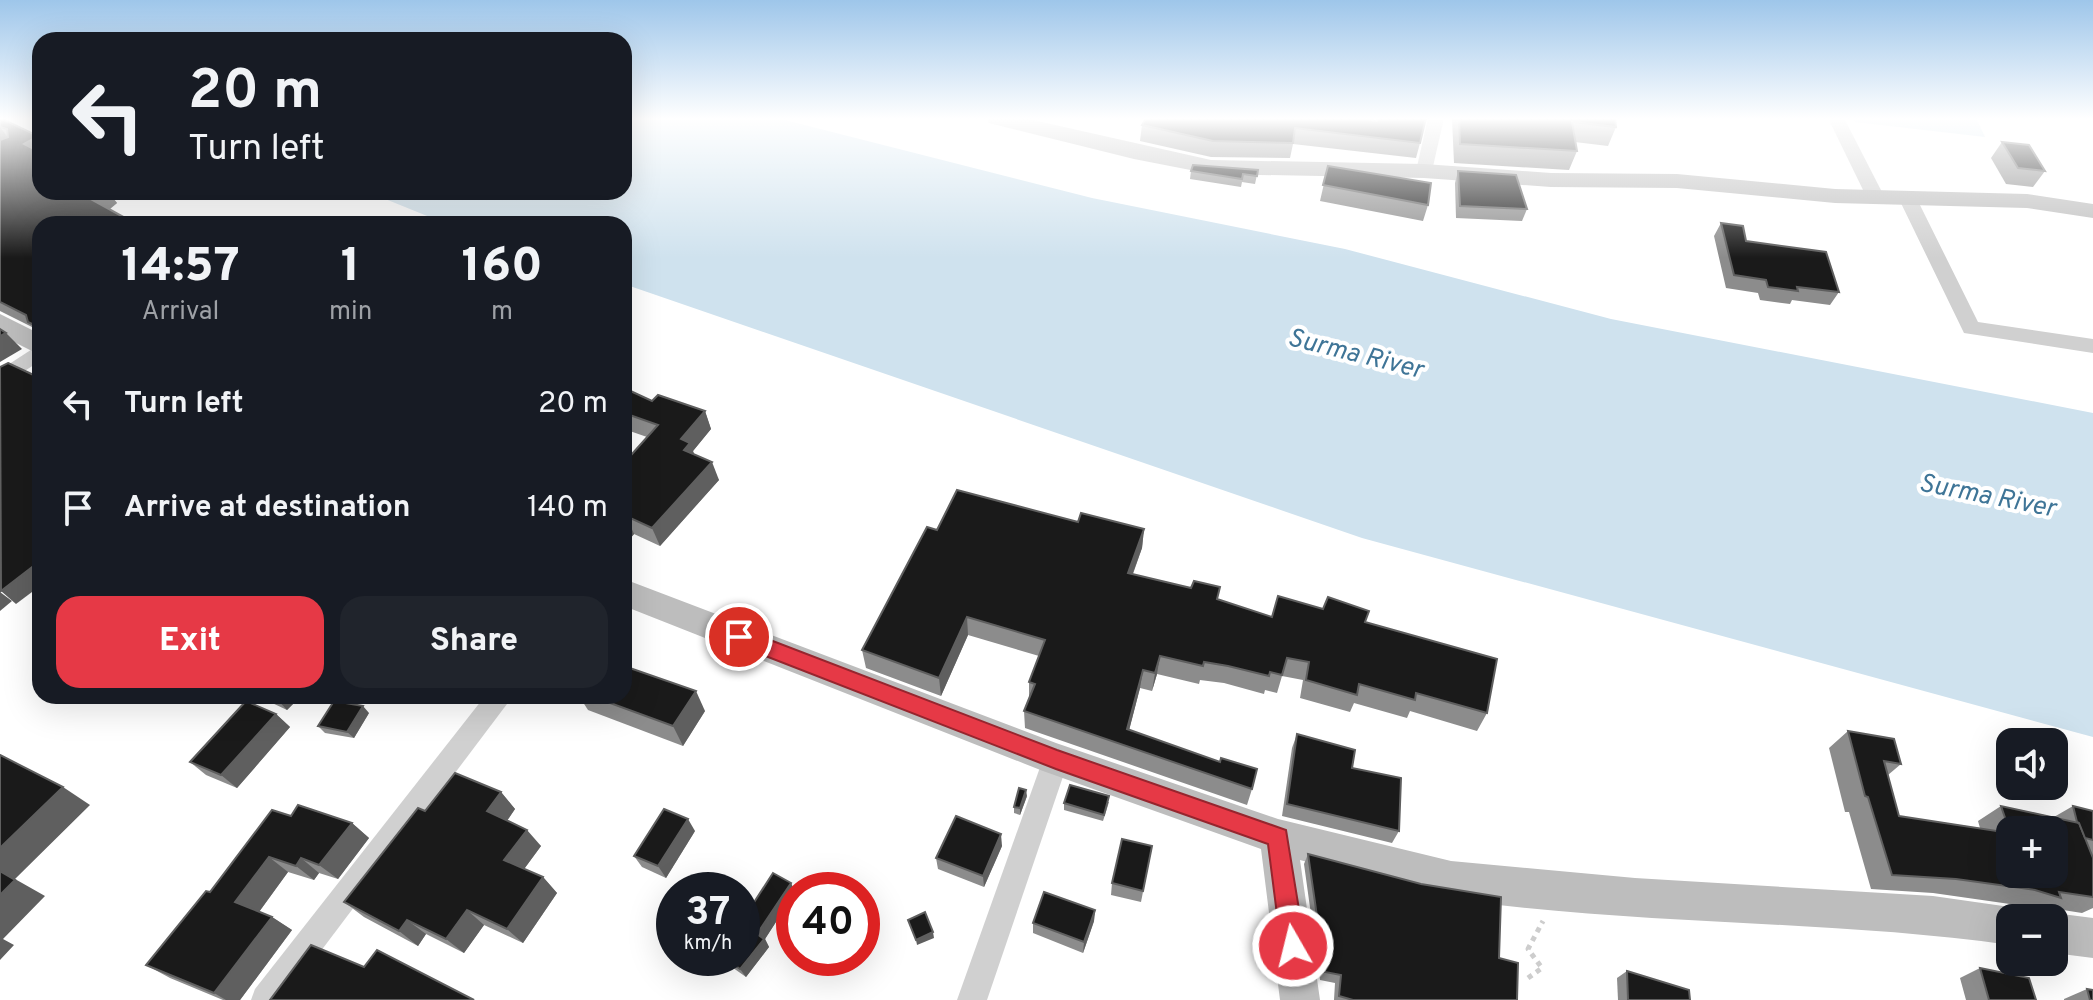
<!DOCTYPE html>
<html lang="en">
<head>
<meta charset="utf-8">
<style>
  :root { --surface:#171b24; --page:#20242c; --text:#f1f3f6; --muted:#9ea1a6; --accent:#e63946 }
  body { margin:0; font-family:Overpass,sans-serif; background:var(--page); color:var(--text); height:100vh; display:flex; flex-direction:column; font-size:30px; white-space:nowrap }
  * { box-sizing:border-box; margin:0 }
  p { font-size:26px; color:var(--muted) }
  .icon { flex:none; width:44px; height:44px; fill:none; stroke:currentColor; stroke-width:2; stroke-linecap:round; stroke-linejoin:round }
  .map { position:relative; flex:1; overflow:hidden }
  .details { position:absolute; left:32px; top:216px; width:600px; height:488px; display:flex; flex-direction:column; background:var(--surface); border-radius:24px; box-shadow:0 8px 32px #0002 }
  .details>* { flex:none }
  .guide { position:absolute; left:32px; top:32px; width:600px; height:168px; border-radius:24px; box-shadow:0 8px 32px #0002; background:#171b24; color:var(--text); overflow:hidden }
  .buttons { position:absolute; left:1996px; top:728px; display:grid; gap:16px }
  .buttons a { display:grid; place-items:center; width:72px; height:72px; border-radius:16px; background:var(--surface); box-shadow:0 8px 32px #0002; font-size:40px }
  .speed { position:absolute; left:656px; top:872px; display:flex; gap:16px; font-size:40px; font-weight:700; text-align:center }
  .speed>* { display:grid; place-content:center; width:104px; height:104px; border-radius:50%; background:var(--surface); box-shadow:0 8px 32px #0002; line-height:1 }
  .speed small { font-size:20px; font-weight:400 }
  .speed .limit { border:12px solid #d22; background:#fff; color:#111 }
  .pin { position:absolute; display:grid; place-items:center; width:68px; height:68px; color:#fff; margin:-34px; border:4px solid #fff; border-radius:50%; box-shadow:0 2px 8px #0007 }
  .me { position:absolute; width:88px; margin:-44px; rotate:352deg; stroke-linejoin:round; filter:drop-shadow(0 0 6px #0008) }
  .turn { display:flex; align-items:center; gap:28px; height:168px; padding:0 24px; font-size:36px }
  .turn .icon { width:104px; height:104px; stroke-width:2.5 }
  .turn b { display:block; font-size:56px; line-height:68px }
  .eta { display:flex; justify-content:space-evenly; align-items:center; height:136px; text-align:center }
  .eta b { font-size:48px; font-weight:800; line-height:56px }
  .action { display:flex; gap:16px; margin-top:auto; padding:16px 24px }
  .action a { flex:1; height:92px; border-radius:24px; background:var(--accent); color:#fff; font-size:32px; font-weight:800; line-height:92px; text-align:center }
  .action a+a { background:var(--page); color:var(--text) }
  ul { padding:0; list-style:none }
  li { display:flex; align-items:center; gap:24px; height:104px; padding:0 24px }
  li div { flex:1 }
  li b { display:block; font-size:30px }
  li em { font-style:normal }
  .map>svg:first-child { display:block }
</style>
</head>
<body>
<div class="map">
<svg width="2093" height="1000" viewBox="0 0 2093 1000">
  <rect width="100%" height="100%" fill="#fff"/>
  <!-- water -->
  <g fill="#cfe2ee">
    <polygon points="624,118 777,118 1092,198 1345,249 1611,319 2093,413 2093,737 1362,538 624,284 624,224 447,224 368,192 624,192"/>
    <polygon points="1853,118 1976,118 1985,137 1855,122"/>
  </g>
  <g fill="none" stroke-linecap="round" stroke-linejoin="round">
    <!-- path -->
    <polyline stroke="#cdcdcd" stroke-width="5" stroke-dasharray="5 5" stroke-linecap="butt" points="1528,978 1542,968 1528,949 1543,921"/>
    <!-- street -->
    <g fill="#d0d0d0" fill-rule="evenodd">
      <polygon points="1428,118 1444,118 1432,171 1424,176 1416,171"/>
      <polygon points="1828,118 1844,118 1884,196 1881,200 1869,200 1866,196"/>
      <polygon points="1907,192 1916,197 1978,322 2093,339 2093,353 1964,333 1898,197"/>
      <polygon points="40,344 40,361 0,387 0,370"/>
      <polygon points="485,696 513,696 284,1000 251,1000 255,989"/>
      <polygon points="1056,747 1065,751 1069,759 987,1000 957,1000 1043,759 1047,751"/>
    </g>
    <!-- secondary -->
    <g fill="#bdbdbd" fill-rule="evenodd">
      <polygon points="986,118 1024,118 1211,160 1424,164 1551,173 1677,174 1835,189 2027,194 2093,204 2093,218 2027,208 1835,203 1677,188 1551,187 1424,178 1211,174 1134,159 989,123"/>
      <polygon points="0,314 40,334 40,355 0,335"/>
      <path d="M624,579l432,164 222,76 173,42 184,17 298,18 77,11 14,5 2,6h-16v27c-184,-26 -372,-19 -557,-46 -51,-8 -103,-26 -153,-39l20,140h-40l-19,-151 -218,-78 -419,-165z"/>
      <polygon points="2054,913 2093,918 2093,958 2054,953 2054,918 2043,918"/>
    </g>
  </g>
  <!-- wall -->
  <g fill="#8c8c8c">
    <polygon points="0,118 38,136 40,138 40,192 108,192 117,203 109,210 129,220 131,224 40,224 40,336 32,327 0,311"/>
    <polygon points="1357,118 1420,143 1416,158 1293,144 1290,158 1211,157 1140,141 1142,125"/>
    <polygon points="1451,118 1615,118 1616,127 1608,146 1575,142 1577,151 1569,170 1454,163 1452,119"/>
    <polygon points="2002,142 2045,171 2033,187 2006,184 1991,158"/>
    <polygon points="1328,166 1428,205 1423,221 1320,201"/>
    <polygon points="1258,170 1255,184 1242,182 1241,187 1190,179 1191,171"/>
    <polygon points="1458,171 1527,209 1522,221 1456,218 1455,183"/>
    <polygon points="1721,223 1746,241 1839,292 1830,305 1792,300 1790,304 1760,300 1758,293 1726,288 1714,236"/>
    <polygon points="624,388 652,401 705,411 711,429 693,451 694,455 719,480 660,546 634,534 624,546 624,463 647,437 624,429"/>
    <polygon points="1078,522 1144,529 1142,548 1133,574 1272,617 1365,622 1487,713 1477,731 1410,711 1407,718 1354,703 1350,712 1300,698 1303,680 1282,676 1277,693 1265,690 1264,694 1224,683 1200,680 1199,684 1157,674 1152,691 1140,688 1129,730 1252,789 1247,805 1025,728 1024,711 1029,698 1029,682 1039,656 968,635 941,696 866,668 862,650 937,530"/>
    <polygon points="263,696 301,696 287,710 268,701"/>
    <polygon points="579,696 624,696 705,711 683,746 588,710"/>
    <polygon points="369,713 354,738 325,733 318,726"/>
    <polygon points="276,714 290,727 237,788 206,775 190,762"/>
    <polygon points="1848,731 1901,764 1888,775 1899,816 1980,828 1978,821 2001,806 2054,817 2073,806 2093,811 2093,908 2082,913 2044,907 2036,911 2010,904 1933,893 1871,889 1849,812 1845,812 1829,748"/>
    <polygon points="1297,734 1352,768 1399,831 1392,843 1282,816 1292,748"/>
    <polygon points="501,792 515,809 507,821 541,846 524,869 543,877 557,893 523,943 484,925 464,953 426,934 418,946 364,917 344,902 425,811"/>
    <polygon points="1027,796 1020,815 1014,813 1014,807"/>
    <polygon points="1109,802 1103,821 1064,810 1064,803"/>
    <polygon points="291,816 352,823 369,838 338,879 319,873 314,880 288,872 259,912 272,917 292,930 240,1000 223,1000 170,978 146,965 210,892"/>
    <polygon points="695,831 666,878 642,867 634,856"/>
    <polygon points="1002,846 984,887 938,869 936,858"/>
    <polygon points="1152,846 1141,902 1111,895 1112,883"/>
    <polygon points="1308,854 1499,958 1517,1000 1334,1000 1335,983 1320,980 1304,864"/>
    <polygon points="791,883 794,890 794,894 765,939 769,947 746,977 719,958 742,958"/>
    <polygon points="1095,910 1094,921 1083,953 1033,933 1033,923"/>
    <polygon points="1980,968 2036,1000 1966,1000 1960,978"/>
    <polygon points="1627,971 1690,1000 1618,1000 1617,978"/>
    <polygon points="2087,989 2093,1000 2064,1000 2064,999"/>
  </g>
  <!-- shaded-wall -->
  <g fill="#5f5f5f">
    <polygon points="0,127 12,143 0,148"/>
    <polygon points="38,136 40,138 40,159 24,144"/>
    <polygon points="97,192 108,192 117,203 102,215 89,198"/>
    <polygon points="6,333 22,349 0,362 0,336"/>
    <polygon points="705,411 711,429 693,451 697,461 690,468 681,439"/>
    <polygon points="712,462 719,480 660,546 652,528"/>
    <polygon points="626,516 634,534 624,546 624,519"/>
    <polygon points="1144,529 1142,548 1126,592 1128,573"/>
    <polygon points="40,561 40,586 16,604 1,591"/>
    <polygon points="0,592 12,601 0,611"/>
    <polygon points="967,617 968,635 941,696 939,678"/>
    <polygon points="1160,656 1157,674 1152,691 1155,673"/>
    <polygon points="1143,670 1140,688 1125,746 1127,729"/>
    <polygon points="696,691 705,711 683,746 673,726"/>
    <polygon points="274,696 301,696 287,710"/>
    <polygon points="363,706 369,713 354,738 347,732"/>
    <polygon points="276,714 290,727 237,788 221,775"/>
    <polygon points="63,787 90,805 15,879 45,896 3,939 14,945 0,960 0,848"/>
    <polygon points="1026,790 1027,796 1020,815 1020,808"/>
    <polygon points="501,792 515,809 502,828 487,811"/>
    <polygon points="688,819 695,831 666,878 658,866"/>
    <polygon points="352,823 369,838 338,879 319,865"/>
    <polygon points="527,830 541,846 519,876 504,860"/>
    <polygon points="1001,834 1002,846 984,887 983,876"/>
    <polygon points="269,857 288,872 256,916 235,902"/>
    <polygon points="301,858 319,873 314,880 296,866"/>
    <polygon points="543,877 557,893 523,943 507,929"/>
    <polygon points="791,883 794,890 794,894 765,939 769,947 746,977 740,969 757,934"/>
    <polygon points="467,910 484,925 464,953 446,939"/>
    <polygon points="1095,910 1094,921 1083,953 1084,942"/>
    <polygon points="272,917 292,930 240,1000 226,1000 214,993"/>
    <polygon points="407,920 426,934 418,946 399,931"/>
    <polygon points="933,932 934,938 917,945 916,940"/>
  </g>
  <!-- building -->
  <g fill="#1a1a1a" stroke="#5f5f5f" stroke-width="2">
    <polygon points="0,118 38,136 24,144 40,152 40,192 97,192 89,198 129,220 122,224 40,224 40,323 36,326 28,322 26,315 0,302 0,140 8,137 7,129 0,127"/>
    <polygon points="1146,118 1357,118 1377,121 1378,118 1426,118 1420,143 1295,128 1293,143 1213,141 1142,125"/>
    <polygon points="1459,118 1615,118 1616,127 1572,122 1577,151 1460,144"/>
    <polygon points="2002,142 2029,145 2045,171 2018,168"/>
    <polygon points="1193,165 1258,170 1257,176 1243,174 1242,179 1191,171"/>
    <polygon points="1328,166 1431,183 1428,205 1323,185"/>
    <polygon points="1458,171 1516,175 1527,209 1460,206"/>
    <polygon points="1721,223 1743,226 1746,241 1826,252 1839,292 1797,287 1798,291 1768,287 1766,280 1734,275"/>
    <polygon points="0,329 6,333 0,336"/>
    <polygon points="8,363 40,378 40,561 1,591 0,367"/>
    <polygon points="624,388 652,401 658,395 705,411 681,439 690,443 684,450 712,462 652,528 626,516 624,519 624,463 658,425 624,413"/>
    <polygon points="957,490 1078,522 1081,513 1144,529 1128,573 1191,588 1194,581 1220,587 1217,599 1272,617 1278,596 1323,609 1328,597 1369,611 1365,622 1497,659 1487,713 1416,693 1415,700 1359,684 1357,695 1306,680 1309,662 1287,658 1282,675 1270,672 1269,676 1228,666 1204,662 1203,666 1160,656 1155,673 1143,670 1127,729 1220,762 1221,758 1257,769 1252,789 1024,711 1035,684 1029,682 1045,640 967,617 939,678 862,650 927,527 937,530"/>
    <polygon points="624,666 696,691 673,726 591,696 624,696"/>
    <polygon points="246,701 276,714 221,775 190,762"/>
    <polygon points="334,701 363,706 347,732 318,726"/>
    <polygon points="1848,731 1894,739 1901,764 1884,761 1899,816 2010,833 2010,874 2054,874 2054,830 2010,830 2010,832 2001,806 2079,823 2093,858 2093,897 2059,892 2061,898 2035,890 1956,879 1892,875 1868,797 1865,796"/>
    <polygon points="1297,734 1355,750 1352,768 1401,778 1399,831 1287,804"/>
    <polygon points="0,755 63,787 0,848"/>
    <polygon points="455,773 501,792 487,811 527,830 504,860 543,877 507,929 467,910 446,939 407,920 399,931 344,902 418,808 425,811"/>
    <polygon points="1070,785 1109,796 1104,815 1064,803"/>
    <polygon points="1019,788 1026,790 1020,808 1014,807"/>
    <polygon points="298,805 352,823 319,865 301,858 296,866 269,857 235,902 272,917 214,993 146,965 206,891 210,892 272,810 291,816"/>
    <polygon points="2073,806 2093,811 2093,840 2085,838 2079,823 2077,822"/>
    <polygon points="664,809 688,819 658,866 634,856"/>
    <polygon points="956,816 1001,834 983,876 936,858"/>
    <polygon points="1122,839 1152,846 1143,891 1112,883"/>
    <polygon points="1308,854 1421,884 1501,897 1499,958 1518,963 1517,1000 1353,1000 1339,996 1341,975 1325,972"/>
    <polygon points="0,871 15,880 0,895"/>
    <polygon points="773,873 791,883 757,934 764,939 740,969 725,958 742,958 742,921"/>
    <polygon points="1044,892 1095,910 1084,942 1033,923"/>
    <polygon points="925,912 933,932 916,940 908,920"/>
    <polygon points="311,945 364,967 377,950 474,1000 270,1000"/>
    <polygon points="1980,968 2029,978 2036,1000 1989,1000"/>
    <polygon points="1627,971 1689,990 1690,1000 1628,1000"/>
    <polygon points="2087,989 2093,990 2093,1000 2090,1000"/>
  </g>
  <!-- sky -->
  <linearGradient id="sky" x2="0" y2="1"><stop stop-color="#9ec6ea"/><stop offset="0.46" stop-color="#fff"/><stop offset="1" stop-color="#fff" stop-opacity="0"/></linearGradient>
  <rect width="2093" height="258" fill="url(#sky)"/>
  <!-- route -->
  <polygon fill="#e63946" stroke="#96252e" stroke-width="2" points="739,628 1057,750 1286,830 1305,946 1301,954 1293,958 1284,954 1281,946 1268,844 1056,769 732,643 729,637 732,631"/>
  <g text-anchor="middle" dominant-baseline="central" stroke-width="8" stroke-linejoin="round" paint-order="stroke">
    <!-- water labels -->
    <g font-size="26" font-style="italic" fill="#3f7597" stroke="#fff">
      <text transform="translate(1355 355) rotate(14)">Surma River</text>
      <text transform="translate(1987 497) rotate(11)">Surma River</text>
    </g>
  </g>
</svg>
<div class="buttons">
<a><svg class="icon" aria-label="sound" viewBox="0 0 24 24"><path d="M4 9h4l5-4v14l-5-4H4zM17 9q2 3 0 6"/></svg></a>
<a>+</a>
<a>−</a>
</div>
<div class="speed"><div>37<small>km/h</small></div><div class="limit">40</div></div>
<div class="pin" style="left:739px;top:637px;background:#d93025"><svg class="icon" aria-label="arrive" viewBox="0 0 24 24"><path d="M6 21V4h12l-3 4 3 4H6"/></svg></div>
<svg class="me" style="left:1293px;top:946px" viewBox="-20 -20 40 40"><circle r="17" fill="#e63946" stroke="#fff" stroke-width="3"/><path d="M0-11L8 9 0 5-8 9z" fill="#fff"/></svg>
<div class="guide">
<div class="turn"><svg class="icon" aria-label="left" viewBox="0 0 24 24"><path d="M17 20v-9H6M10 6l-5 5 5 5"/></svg><div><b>20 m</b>Turn left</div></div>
</div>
<section class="details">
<div class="eta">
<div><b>14:57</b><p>Arrival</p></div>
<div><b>1</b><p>min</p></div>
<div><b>160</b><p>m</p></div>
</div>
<ul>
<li><svg class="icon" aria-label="left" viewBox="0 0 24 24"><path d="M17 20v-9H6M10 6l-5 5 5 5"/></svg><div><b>Turn left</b></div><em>20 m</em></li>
<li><svg class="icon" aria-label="arrive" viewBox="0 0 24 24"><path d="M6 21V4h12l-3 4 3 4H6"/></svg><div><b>Arrive at destination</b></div><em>140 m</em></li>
</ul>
<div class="action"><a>Exit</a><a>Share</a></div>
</section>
</div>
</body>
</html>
